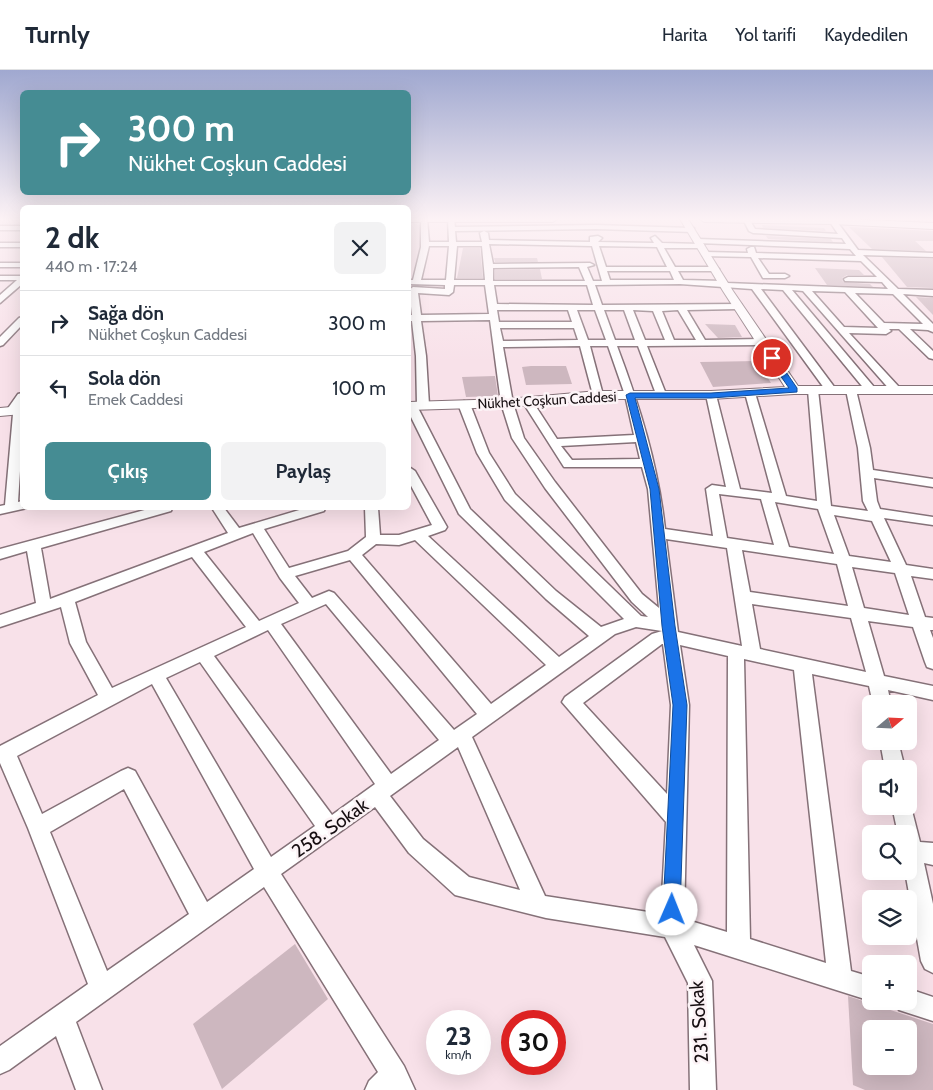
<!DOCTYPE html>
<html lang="tr">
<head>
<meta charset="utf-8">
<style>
  :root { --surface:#fff; --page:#f2f2f3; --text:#1f2937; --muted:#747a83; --line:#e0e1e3; --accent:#458c93 }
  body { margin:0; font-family:Cabin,sans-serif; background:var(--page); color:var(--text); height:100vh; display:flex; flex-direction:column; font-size:19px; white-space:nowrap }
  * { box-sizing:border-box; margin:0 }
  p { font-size:16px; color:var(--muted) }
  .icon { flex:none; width:28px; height:28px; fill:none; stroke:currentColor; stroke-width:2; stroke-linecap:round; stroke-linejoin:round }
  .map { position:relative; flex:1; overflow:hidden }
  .panel { position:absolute; left:20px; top:135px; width:391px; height:305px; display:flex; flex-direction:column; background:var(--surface); border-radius:8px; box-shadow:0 5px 20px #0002 }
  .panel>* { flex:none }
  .guide { position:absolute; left:20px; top:20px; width:391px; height:105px; border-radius:8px; box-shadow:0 5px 20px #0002; background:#458c93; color:#fff; overflow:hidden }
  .needle { width:32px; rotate:71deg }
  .fabs { position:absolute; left:862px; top:625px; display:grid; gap:10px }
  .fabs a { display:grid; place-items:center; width:55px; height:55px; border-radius:8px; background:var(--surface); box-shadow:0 5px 20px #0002; font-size:25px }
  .speed { position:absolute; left:426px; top:940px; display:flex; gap:10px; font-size:25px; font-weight:700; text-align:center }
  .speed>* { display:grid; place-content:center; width:65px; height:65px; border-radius:50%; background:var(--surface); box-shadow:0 5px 20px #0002; line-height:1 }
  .speed small { font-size:12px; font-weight:400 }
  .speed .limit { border:8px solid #d22; background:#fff; color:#111 }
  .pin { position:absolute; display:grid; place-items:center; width:42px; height:42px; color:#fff; margin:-21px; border:2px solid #fff; border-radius:50%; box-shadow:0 1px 5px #0007 }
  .me { position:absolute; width:55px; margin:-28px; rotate:1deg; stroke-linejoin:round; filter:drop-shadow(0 0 4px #0008) }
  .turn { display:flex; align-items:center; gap:18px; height:105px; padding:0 25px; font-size:22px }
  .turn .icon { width:65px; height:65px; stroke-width:2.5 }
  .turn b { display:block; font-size:35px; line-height:42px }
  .round { display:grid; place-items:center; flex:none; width:52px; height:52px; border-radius:8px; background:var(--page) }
  .head { display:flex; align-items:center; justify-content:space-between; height:85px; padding:0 25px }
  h1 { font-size:30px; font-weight:700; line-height:38px }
  .button { display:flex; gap:10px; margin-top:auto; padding:10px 25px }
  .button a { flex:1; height:58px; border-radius:8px; background:var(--accent); color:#fff; font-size:20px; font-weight:700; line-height:58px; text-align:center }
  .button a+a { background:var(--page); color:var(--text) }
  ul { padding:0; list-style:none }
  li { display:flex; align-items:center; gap:15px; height:65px; padding:0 25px; border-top:1px solid var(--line) }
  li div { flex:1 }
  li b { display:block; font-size:19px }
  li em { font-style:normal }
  header { display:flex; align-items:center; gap:30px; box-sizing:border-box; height:70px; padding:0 25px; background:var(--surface); border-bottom:1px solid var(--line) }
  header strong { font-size:24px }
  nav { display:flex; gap:28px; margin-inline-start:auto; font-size:18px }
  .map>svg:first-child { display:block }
</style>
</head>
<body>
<header>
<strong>Turnly</strong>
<nav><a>Harita</a><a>Yol tarifi</a><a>Kaydedilen</a></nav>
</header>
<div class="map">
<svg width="933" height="1020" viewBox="0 0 933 1020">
  <rect width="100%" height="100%" fill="#f8e1e9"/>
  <!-- building -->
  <g fill="#cdb7bf" fill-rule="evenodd">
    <polygon points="762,155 824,158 826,161 763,158"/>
    <polygon points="849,157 933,161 933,171 915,171 926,181 872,179"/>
    <polygon points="766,166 831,169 833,172 768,169"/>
    <polygon points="463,178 480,178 483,208 457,208"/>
    <polygon points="882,187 933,189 933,218 907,217"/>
    <polygon points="494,188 537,188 538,192 495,192"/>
    <polygon points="815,198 859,200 864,205 847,205 842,208 843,212 870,214 873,217 827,215"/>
    <polygon points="540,199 542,209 495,209 495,200"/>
    <polygon points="916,227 933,228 933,245"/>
    <polygon points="705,254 735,255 742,267 718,268"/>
    <polygon points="757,291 771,313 713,317 700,292"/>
    <polygon points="531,296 566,296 572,314 526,315 522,297"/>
    <polygon points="495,306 498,326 466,327 462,307"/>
    <polygon points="295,874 328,929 222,1019 193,954"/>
    <path d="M848,926l85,28v66h-68l-12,-5zM871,959h38v37h-38z"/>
  </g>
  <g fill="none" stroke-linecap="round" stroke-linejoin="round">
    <!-- minor casing -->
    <g stroke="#857178" stroke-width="3">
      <g id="minor">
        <path d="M421,149h6l2,23h20l-1,-23h6l1,8 141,-2 95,3h3v4l-98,-3 -141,2 1,11h26l-2,-9 4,-2 4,2 1,7 101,2v-5l8,-1 4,2 -4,4 56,1 -3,-5 4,-2 7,7 39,1h3v4h-40l11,19h40l4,2 -4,2h-37l5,9 40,1 4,2 161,6 -6,-7 -37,-1 -1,-2 4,-2h29l-16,-16 -103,-3 11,16h16l4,2 -4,2h-22l-12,-21 -48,-1v-4h3l42,1 -1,-4 4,-2h3l2,6 100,3 -6,-7 -152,-6 -4,-2 4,-2 148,5 -4,-6 -89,-5 -4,-2 -6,-12h6l6,10 83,5 -10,-15h7l23,31 75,3v4l-70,-2 35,34 35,1v6l-30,-2 30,30v8l-5,-2 -18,-1 23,22v8l-4,-1 -30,-29h-10l2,2 -5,3 -37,-1 50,54 1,2 -1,2h-8l-88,-100 -11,-1 82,97 1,2 -1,2h-8l-83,-101 -22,-1 74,99 1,2 -1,2h-8l-75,-103 -72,-5 -85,1 7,20 139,-1 1,2 -4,3 -51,1 18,30 56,-1 5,3 -5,3 -114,1 19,48 -5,3 -5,-3 -18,-48h-21c23,61 41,119 48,183l48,7 -7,-47 6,-4 14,2 -20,-92 5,-3 5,3 24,94 32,4 -27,-100 5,-3 5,3 31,103 31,5 -9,-111 5,-3 5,3 13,116 37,5 -5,-10 -5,-53 -12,-58 1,-2 4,-1 5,3 14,58 3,22 60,9v8l-59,-9 3,23 3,8 53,8v8l-49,-7 22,47 27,4v10l-22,-3 14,41 8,1v12h-3l3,8v31l-6,-2 -2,-5 -12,-35 -45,-6 16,55 49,10v14l-45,-10 3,14h-18l-4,-18 -57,-12 39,297 20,6v24l-177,-56 18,36 4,109h-26l-2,-107 -23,-46 -119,-19 -91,-23 -46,-42 -34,-46 -94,67 123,192 11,24h-50l4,-9 9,-9 -114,-185 -188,135 26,68h-26l-20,-54 -47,34 -9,4v-28l88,-62 -60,-156 -28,-65v-17l98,-51 -28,-52 -9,-36 -61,20v-12l36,-12 -9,-52 -27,8v-10l152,-41h20l-1,3 -130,37 9,51 178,-66 -16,-25h12l15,20 67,-20h19l-1,3 -60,18 25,39 59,-17 18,-14 -1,-29h13l2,27h19l33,-10 -23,-43v-15l6,4 32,56 -2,3 -17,6 131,121 30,-21 -43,-37 -87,-85 -50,-101v-10l6,1 2,2 53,103 86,82 45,36 23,-8 -119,-119 -28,-47 -19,-49 6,-3 6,3 19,49 26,41 126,122 7,1 -16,-15 -87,-114 -33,-50 -11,-35 -11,-83 -69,1 5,35 3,49 -6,3 -6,-3 -1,-49 -4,-35h-3v-6h3l-3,-25 4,-3 32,2v-4l-36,-1v-4h4l8,-33zM489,174l103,2 10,35h-9l-6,-14 7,-2 -4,-2 -97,1zM429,176h20l-3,34h-25zM457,176h25l3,34h-31zM599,176l58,1 10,20h-61zM579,197l6,14h-92v-13zM607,201h63l4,9h-64zM454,215h31l4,29 -68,1 -3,-22 31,2 4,-3zM494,215h93l6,20 -96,-1zM812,221l33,1 33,36 -34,-1zM855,223l38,1 30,30 -39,-1zM497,240h71l4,12h-73zM577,240h18l11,30h-18zM604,240h20l11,30h-20zM633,240l20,1 12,29h-20zM678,240l18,30h-22l-12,-29zM500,258h74l4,12 -75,1zM580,276l13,49 5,3 5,-3 -13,-49h18l17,49 9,40 -77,4 -26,-40h-8l-1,2 42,66h78l6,22 11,119 -17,-14 -87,-112 -31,-44 -11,-35 -10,-56zM636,372l4,17 -68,1 -11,-14zM719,424l42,5 13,46 -47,-7zM775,432l43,7 16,45 -45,-7zM834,445l38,6 19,41 -42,-6zM253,463l27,45 19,25 -40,18 -55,-69zM666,469l61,9 15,98 -64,-14zM415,470l131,125 -55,39 -129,-149 14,-11 23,1zM742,480l95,14 11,42 -98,-14zM192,487l54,70 -134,61 -26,-46 -11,-40zM350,490l127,154 -23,16 -120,-137 -5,-2 -17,7 -17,-22zM852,497l43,6 14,42 -45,-7zM326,534l113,136 -48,34 -110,-150zM752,534l99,14 15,54 -106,-23zM636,557l26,4 -10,3 -87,63 -3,5 104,120 -5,92 -116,-18 -73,-159 143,-103zM268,560l107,154 -43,31 -118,-159zM662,574h1l8,61 -4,89 -84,-91zM680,575l48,11 -1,276 -43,-13 5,-214zM744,589l50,11 32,293 -76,-24zM200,592l115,164 -44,31 -105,-179zM152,614l102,185 -47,33 -72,-131 -7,-3 -7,3 -79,43 -25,-58zM458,677l62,143 -51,-13 -46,-38 -33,-43zM124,719l65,125 -82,57 -57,-139z"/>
        <rect x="0" y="156" width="22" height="4"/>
        <rect x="0" y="173" width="22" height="4"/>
        <rect x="0" y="193" width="22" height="4"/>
        <polygon points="0,206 22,206 22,214 0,233 0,225 17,210 0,210"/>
        <polygon points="22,247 22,255 3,275 0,276 0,267 19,248"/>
        <polygon points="22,323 22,334 20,338 22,339 22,370 18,432 22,431 22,438 27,438 0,444 0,436 5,435 13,344 6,341 18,324"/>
        <polygon points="880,671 898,671 905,699 885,699"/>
        <polygon points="909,729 920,772 933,773 933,795 924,793 933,834 933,903 925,899 921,891 905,801 909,801 909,764 898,764 892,736 909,736"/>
        <polygon points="909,919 933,927 933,951 899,940 896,931 909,931"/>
      </g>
    </g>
    <!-- tertiary casing -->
    <g stroke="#857178" stroke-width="2">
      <g id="tertiary">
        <polygon points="409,149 557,149 553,152 409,152"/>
        <polygon points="680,149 688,149 733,221 798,316 933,316 933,324 794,324 711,329 598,329 507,337 409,340 409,332 507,329 598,321 711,321 785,317 723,221"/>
        <polygon points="700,149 844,149 933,153 933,159 833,154 704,152"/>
        <polygon points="22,336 22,344 0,346 0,338"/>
      </g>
    </g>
    <!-- minor -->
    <use href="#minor" fill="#fff" fill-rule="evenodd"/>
    <!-- tertiary -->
    <use href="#tertiary" fill="#fff" fill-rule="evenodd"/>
  </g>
  <!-- sky -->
  <linearGradient id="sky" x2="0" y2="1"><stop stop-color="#a0a8d0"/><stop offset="0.51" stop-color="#fcf2f5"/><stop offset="1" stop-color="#fcf2f5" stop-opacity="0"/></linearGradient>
  <rect width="933" height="292" fill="url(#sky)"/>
  <!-- route -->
  <polygon fill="#1a73e8" stroke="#114b97" points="772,285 775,286 797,318 797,322 711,328 635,328 659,419 675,556 687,635 680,840 678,846 672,848 666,846 663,840 673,635 662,556 650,419 626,325 630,323 711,323 789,318 768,288"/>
  <g text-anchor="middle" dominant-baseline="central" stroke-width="5" stroke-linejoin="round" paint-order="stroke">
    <!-- far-street labels -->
    <g font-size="14" fill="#160e11" stroke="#fcf3f6">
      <text transform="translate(547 330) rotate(-3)">Nükhet Coşkun Caddesi</text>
    </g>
    <!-- near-street labels -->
    <g font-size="19" fill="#160e11" stroke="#fcf3f6">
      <text transform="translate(330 758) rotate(-35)">258. Sokak</text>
      <text transform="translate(699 952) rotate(-94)">231. Sokak</text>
    </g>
  </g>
</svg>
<div class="fabs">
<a><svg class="needle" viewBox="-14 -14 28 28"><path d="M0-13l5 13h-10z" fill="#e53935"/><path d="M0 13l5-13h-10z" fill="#747a83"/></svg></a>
<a><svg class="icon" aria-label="sound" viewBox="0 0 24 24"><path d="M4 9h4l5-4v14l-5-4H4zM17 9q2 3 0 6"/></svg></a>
<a><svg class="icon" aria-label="search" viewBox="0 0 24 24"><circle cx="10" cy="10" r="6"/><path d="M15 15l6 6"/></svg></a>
<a><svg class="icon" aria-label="layers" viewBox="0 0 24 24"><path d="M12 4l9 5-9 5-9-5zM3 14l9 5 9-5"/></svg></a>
<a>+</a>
<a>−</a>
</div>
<div class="speed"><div>23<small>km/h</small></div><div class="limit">30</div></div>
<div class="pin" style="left:772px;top:288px;background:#d93025"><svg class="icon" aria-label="arrive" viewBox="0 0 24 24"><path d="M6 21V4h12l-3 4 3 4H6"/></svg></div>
<svg class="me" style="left:672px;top:840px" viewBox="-20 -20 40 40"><circle r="19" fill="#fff"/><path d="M0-13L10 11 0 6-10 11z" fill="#1a73e8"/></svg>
<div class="guide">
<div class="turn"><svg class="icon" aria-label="right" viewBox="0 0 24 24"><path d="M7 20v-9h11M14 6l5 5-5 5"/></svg><div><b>300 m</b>Nükhet Coşkun Caddesi</div></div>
</div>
<section class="panel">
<div class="head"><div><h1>2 dk</h1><p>440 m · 17:24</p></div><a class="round"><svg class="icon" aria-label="close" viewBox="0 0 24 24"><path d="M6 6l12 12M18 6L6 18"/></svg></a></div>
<ul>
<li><svg class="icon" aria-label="right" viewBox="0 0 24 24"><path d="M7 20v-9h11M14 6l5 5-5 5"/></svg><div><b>Sağa dön</b><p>Nükhet Coşkun Caddesi</p></div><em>300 m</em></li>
<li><svg class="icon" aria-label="left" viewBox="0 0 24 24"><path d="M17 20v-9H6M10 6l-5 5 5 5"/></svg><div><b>Sola dön</b><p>Emek Caddesi</p></div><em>100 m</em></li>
</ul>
<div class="button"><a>Çıkış</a><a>Paylaş</a></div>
</section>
</div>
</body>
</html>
